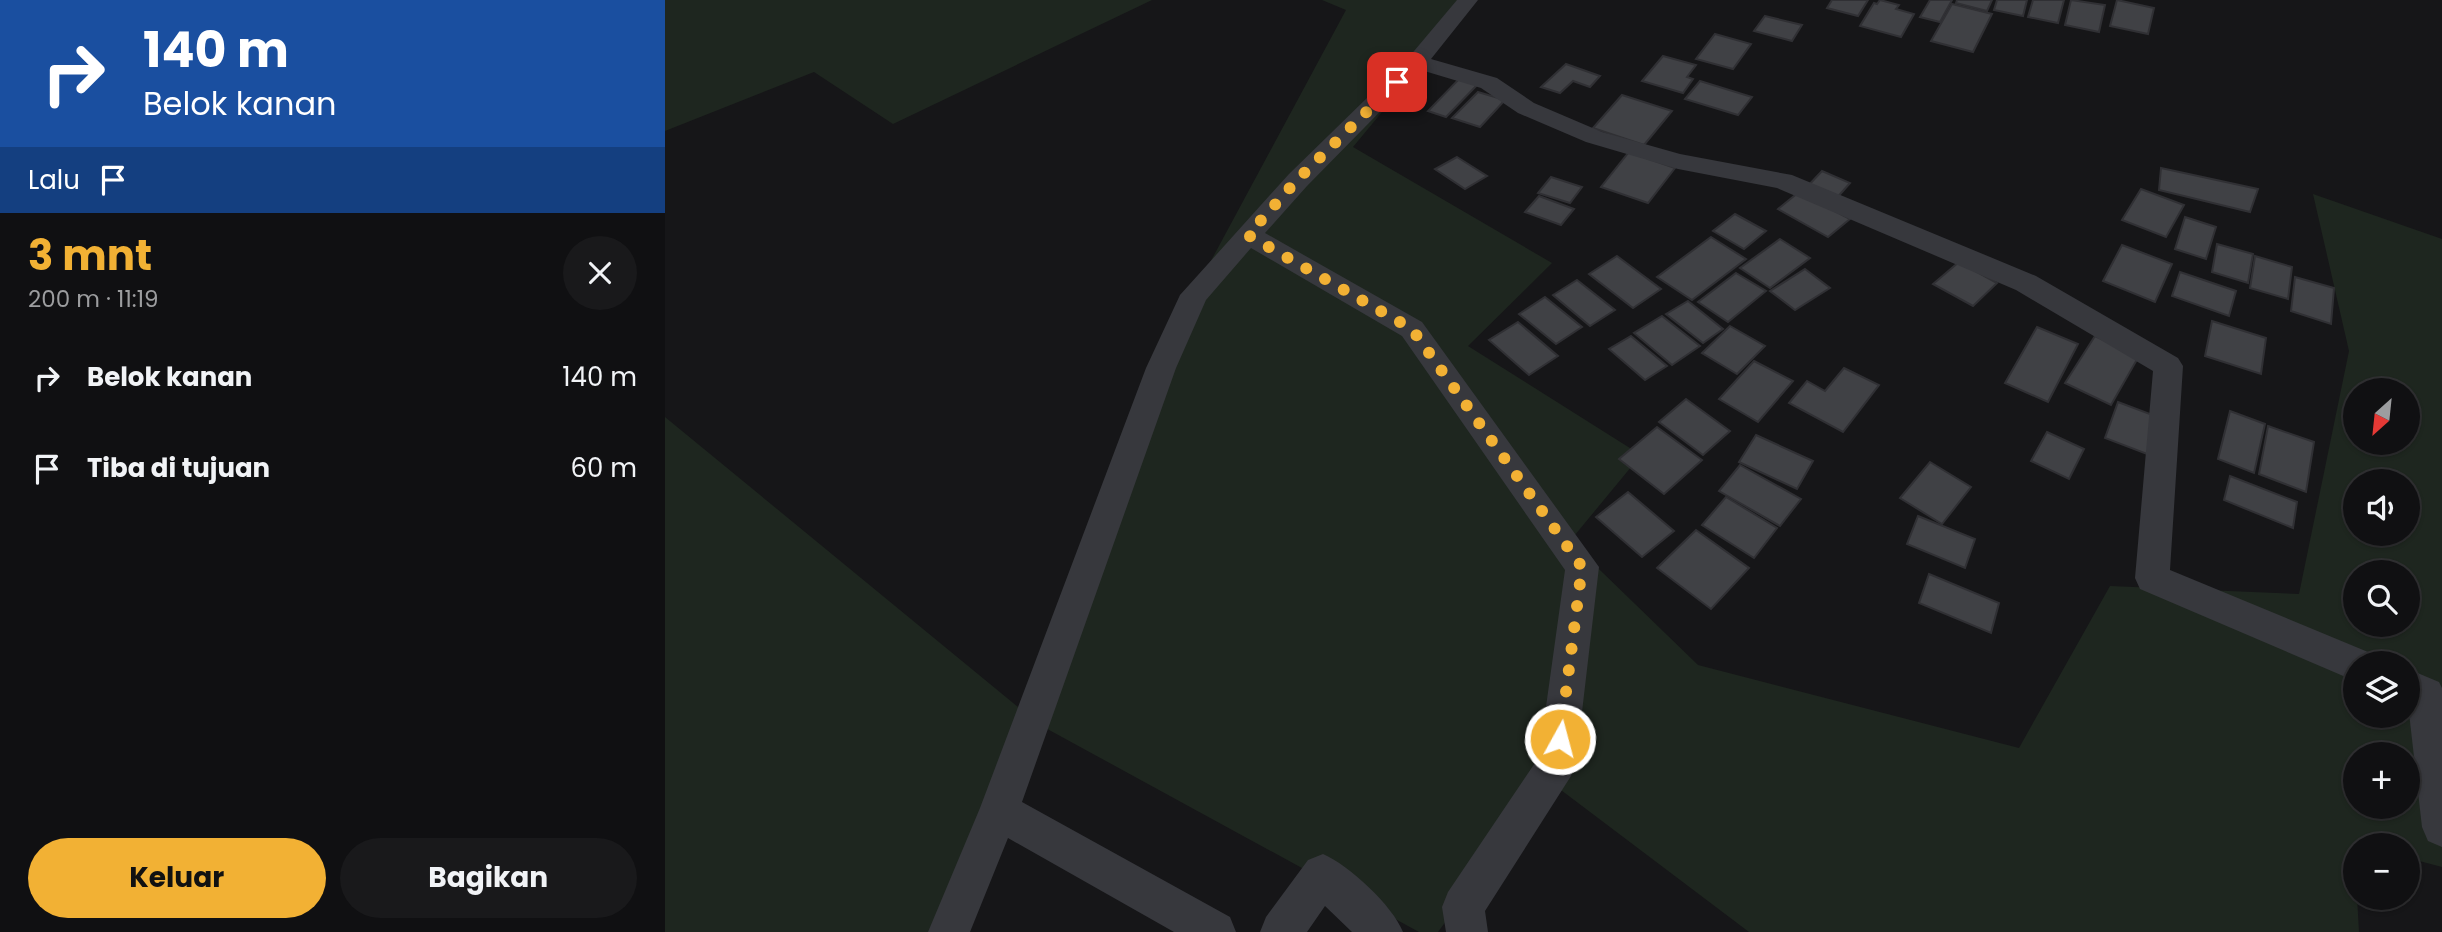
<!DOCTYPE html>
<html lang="id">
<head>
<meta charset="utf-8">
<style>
  :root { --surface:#101012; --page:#19191b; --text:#f1f3f6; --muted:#9c9d9f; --line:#303032; --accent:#f2b134 }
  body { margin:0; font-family:Poppins,sans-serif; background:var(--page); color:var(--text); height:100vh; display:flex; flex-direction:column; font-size:26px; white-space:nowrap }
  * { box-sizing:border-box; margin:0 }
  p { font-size:23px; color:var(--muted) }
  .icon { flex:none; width:38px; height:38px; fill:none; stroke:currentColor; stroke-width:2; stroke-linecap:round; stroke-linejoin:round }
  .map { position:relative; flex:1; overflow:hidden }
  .drawer { display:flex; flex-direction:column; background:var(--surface); width:665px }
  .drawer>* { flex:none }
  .hud { background:#1a4fa0; color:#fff; overflow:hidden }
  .needle { width:46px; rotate:207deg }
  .buttons { position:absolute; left:1678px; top:378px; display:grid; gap:14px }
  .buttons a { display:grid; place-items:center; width:77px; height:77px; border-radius:50%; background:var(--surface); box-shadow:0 2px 5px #0004,0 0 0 2px var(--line); font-size:35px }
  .pin { position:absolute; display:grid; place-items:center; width:60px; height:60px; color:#fff; margin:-30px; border-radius:14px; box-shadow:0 4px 10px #0006 }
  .me { position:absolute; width:77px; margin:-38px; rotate:7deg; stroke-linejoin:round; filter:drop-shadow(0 0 5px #0008) }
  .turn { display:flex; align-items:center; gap:24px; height:147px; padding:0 28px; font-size:32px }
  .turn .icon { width:91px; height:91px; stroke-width:2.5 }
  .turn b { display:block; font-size:49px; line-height:60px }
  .then { display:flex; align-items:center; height:66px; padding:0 28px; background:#0003; gap:14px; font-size:26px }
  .round { display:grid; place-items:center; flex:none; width:74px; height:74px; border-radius:37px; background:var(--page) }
  .summary { display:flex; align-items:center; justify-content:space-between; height:119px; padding:0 28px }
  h1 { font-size:42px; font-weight:700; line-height:52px; color:var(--accent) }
  .action { display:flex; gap:14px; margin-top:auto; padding:14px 28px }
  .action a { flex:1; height:80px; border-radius:42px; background:var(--accent); color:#111; font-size:28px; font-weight:700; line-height:80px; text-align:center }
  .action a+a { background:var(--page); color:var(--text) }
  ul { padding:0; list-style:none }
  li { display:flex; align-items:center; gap:21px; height:91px; padding:0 28px }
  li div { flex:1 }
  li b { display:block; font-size:26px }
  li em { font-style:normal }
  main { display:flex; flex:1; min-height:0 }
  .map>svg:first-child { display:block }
</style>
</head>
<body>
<main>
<section class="drawer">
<div class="hud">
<div class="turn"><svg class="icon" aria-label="right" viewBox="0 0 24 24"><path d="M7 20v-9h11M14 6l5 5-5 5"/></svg><div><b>140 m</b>Belok kanan</div></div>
<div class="then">Lalu<svg class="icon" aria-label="arrive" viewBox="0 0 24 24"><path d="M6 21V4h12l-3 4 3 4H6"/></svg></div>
</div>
<div class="summary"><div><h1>3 mnt</h1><p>200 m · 11:19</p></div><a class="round"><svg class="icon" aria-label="close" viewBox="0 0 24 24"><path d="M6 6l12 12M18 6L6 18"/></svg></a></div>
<ul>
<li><svg class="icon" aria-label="right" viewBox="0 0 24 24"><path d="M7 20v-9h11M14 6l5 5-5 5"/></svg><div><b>Belok kanan</b></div><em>140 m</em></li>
<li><svg class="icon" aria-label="arrive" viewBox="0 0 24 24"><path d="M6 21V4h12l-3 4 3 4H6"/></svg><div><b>Tiba di tujuan</b></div><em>60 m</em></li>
</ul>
<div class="action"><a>Keluar</a><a>Bagikan</a></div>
</section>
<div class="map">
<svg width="1777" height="932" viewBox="0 0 1777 932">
  <rect width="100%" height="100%" fill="#161618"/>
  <!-- green -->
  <g fill="#1e261f" fill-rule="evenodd">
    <polygon points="0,0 487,0 228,124 149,72 0,131"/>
    <path d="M657,0h153l-122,147 199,116 -84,83 173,109 -71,86 128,124 321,83 91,-162 189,8 50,-243 -36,-157 129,45v628l-34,-9v-13l-54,-2 5,89h-610l-200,-151 -111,151h-19l-379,-207 -73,207h-302v-515l375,308 152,-429 154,-286zM1690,390h53v53h-53zM1690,481h53v53h-53zM1690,572h53v53h-53zM1690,663h53v53h-53zM1690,754h53v53h-53z"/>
  </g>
  <!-- building -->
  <g fill="#404145" stroke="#303034" stroke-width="2">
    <polygon points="1167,0 1203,0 1193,16 1162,8"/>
    <polygon points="1215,0 1234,5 1231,9 1249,14 1236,37 1195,26 1209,3 1212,4"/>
    <polygon points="1265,0 1287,0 1275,22 1255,17"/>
    <polygon points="1292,0 1327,0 1322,11 1291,3"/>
    <polygon points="1332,0 1362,0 1358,16 1329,10"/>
    <polygon points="1368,0 1399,0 1393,23 1363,17"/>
    <polygon points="1406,0 1440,5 1434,32 1400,25"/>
    <polygon points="1452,0 1489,8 1483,34 1445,26"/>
    <polygon points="1287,4 1327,14 1308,52 1266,41"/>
    <polygon points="1100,16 1137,25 1127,41 1089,31"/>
    <polygon points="1050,34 1086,44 1068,69 1031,59"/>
    <polygon points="998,56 1031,65 1022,77 1028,79 1018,93 977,81"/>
    <polygon points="901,64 935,76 925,87 908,81 895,93 876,87"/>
    <polygon points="795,78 814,83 781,117 763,111"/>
    <polygon points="1035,81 1087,97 1073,115 1020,99"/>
    <polygon points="813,92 840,100 815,127 787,118"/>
    <polygon points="957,95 1007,111 979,145 928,128"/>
    <polygon points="964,152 1010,168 983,203 936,187"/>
    <polygon points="792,157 822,176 800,189 770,169"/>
    <polygon points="1496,168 1593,189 1585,212 1494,190"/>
    <polygon points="1157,171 1185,183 1170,200 1141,188"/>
    <polygon points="886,177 917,187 905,203 873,193"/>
    <polygon points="1476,189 1519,205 1501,237 1457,220"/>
    <polygon points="1134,192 1185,219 1163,237 1113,209"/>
    <polygon points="874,196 909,209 896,225 860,212"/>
    <polygon points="1070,214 1101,231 1079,249 1048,231"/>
    <polygon points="1520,217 1551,227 1541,259 1510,249"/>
    <polygon points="1046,237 1081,259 1027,300 992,277"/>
    <polygon points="1115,239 1145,258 1105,288 1075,268"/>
    <polygon points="1552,244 1588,254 1583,283 1547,272"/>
    <polygon points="1457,245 1507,264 1490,302 1438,281"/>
    <polygon points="952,256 996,289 968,308 924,274"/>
    <polygon points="1590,256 1627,267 1623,299 1585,288"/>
    <polygon points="1294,262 1332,283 1308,306 1268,284"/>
    <polygon points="1140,269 1165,288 1130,310 1105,291"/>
    <polygon points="1515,272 1571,291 1564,316 1507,296"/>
    <polygon points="1071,273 1101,291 1063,322 1033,302"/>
    <polygon points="1630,277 1669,288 1666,324 1626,311"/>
    <polygon points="912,280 950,310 925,326 888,295"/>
    <polygon points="880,297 917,327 891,344 854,314"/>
    <polygon points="1023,301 1058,329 1038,343 1001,314"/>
    <polygon points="997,316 1035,346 1007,365 969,333"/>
    <polygon points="1547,321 1601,338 1596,374 1540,356"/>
    <polygon points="853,322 893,356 864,375 824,340"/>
    <polygon points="1065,326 1100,346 1072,374 1037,353"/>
    <polygon points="1372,327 1413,344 1383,402 1340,383"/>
    <polygon points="966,336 1002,366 980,380 944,349"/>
    <polygon points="1430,336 1474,356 1446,405 1400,383"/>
    <polygon points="1089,361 1128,381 1093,422 1054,399"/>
    <polygon points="1179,368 1214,385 1178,432 1124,403 1142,381 1160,391"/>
    <polygon points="1021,399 1065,431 1038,455 994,422"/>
    <polygon points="1453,402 1493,417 1482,454 1440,438"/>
    <polygon points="1565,411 1600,424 1589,473 1553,459"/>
    <polygon points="1603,426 1649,442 1641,492 1594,474"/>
    <polygon points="992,427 1037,460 999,494 954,459"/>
    <polygon points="1382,432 1419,449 1404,479 1366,461"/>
    <polygon points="1091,435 1148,461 1132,489 1074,462"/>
    <polygon points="1265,462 1306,487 1277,524 1235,498"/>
    <polygon points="1075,465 1136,499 1115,526 1054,491"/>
    <polygon points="1565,476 1632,502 1628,528 1559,500"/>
    <polygon points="963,492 1009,531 977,557 931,517"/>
    <polygon points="1061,497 1112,528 1089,558 1037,525"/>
    <polygon points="1253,516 1310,539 1300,568 1242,544"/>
    <polygon points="1031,530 1084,568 1046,609 992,568"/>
    <polygon points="1264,574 1334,603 1326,633 1254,603"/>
  </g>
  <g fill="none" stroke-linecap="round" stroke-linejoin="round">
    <!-- street -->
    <g fill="#37383d" fill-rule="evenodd">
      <polygon points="792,0 813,0 766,59 832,78 869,103 937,132 1015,154 1127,175 1371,276 1513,358 1518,366 1505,570 1703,652 1708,663 1690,663 1690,681 1475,589 1470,578 1488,371 1351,290 1112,188 1013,169 921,142 853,113 816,88 756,70 642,186 600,233 757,322 934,567 911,763 906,776 820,911 823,932 781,932 777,907 783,892 874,757 900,570 737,336 586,248 541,300 511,368 357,802 565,917 571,932 509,932 343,838 305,932 263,932 315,808 481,368 515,295 624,174 744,57"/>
      <polygon points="1743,669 1774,682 1777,688 1777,847 1763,841 1757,827 1743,704"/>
      <path d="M658,854c26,11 70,52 80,78h-51l-27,-26 -18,26h-47l6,-15 42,-57z"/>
    </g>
  </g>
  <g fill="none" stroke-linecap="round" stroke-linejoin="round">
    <!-- route -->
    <polyline stroke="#f2b134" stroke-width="12" stroke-dasharray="0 21.6" points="732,82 632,180 583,235 747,329 917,567 895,739"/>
  </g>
</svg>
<div class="buttons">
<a><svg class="needle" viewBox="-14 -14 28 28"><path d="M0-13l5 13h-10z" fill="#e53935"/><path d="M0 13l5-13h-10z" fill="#9c9d9f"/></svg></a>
<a><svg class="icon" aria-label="sound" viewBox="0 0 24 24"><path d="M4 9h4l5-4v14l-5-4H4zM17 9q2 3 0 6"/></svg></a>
<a><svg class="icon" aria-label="search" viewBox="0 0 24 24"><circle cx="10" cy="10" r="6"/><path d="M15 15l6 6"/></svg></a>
<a><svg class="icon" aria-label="layers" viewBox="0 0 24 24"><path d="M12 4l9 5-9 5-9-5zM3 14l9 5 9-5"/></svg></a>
<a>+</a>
<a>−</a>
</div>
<div class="pin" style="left:732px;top:82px;background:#d93025"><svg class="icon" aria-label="arrive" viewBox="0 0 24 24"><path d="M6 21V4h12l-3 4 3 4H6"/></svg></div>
<svg class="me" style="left:895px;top:739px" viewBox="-20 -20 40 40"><circle r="17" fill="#f2b134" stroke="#fff" stroke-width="3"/><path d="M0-11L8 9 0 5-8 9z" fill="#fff"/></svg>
</div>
</main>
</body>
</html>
